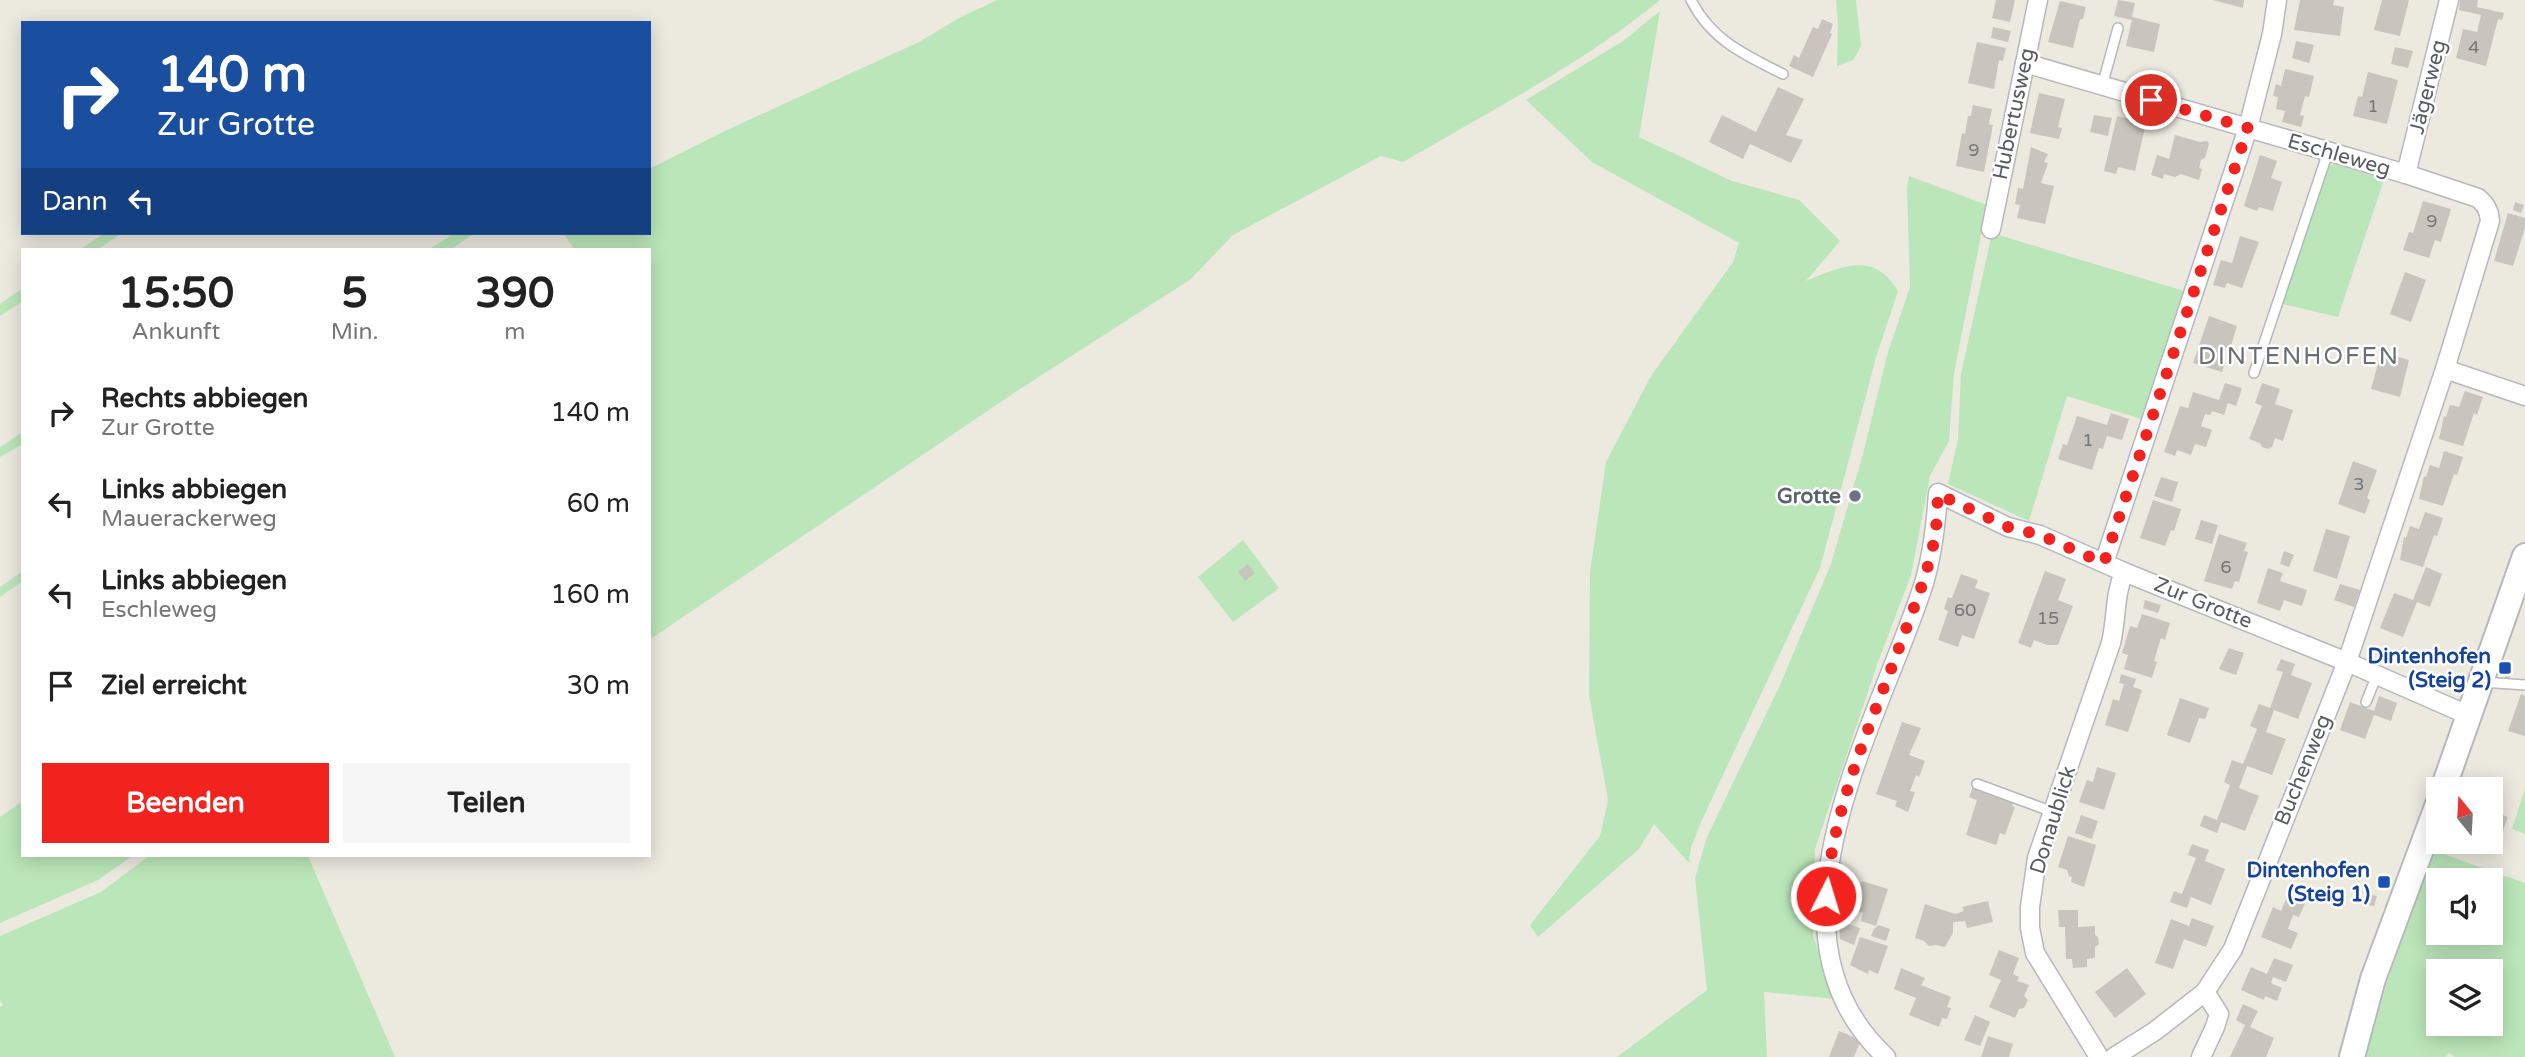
<!DOCTYPE html>
<html lang="de">
<head>
<meta charset="utf-8">
<style>
  :root { --surface:#fff; --page:#f6f6f6; --text:#222; --muted:#767676; --accent:#f2231e }
  body { margin:0; font-family:"Varela Round",sans-serif; background:var(--page); color:var(--text); height:100vh; display:flex; flex-direction:column; font-size:26px; white-space:nowrap }
  * { box-sizing:border-box; margin:0 }
  p { font-size:23px; color:var(--muted) }
  .icon { flex:none; width:38px; height:38px; fill:none; stroke:currentColor; stroke-width:2; stroke-linecap:round; stroke-linejoin:round }
  .map { position:relative; flex:1; overflow:hidden }
  .details { position:absolute; left:21px; top:248px; width:630px; height:609px; display:flex; flex-direction:column; background:var(--surface); border-radius:0px; box-shadow:0 4px 18px #0003 }
  .details>* { flex:none }
  .guide { position:absolute; left:21px; top:21px; width:630px; height:214px; border-radius:0px; box-shadow:0 4px 18px #0003; background:#1a4fa0; color:#fff; overflow:hidden }
  .needle { width:46px; rotate:342deg }
  .tools { position:absolute; left:2426px; top:777px; display:grid; gap:14px }
  .tools a { display:grid; place-items:center; width:77px; height:77px; border-radius:0px; background:var(--surface); box-shadow:0 4px 18px #0003; font-size:35px }
  .pin { position:absolute; display:grid; place-items:center; width:60px; height:60px; color:#fff; margin:-30px; border:4px solid #fff; border-radius:50%; box-shadow:0 2px 7px #0007 }
  .me { position:absolute; width:77px; margin:-38px; rotate:5deg; stroke-linejoin:round; filter:drop-shadow(0 0 5px #0008) }
  .turn { display:flex; align-items:center; gap:24px; height:147px; padding:0 21px; font-size:32px }
  .turn .icon { width:91px; height:91px; stroke-width:2.5 }
  .turn b { display:block; font-size:49px; line-height:60px }
  .then { display:flex; align-items:center; height:66px; padding:0 21px; background:#0003; gap:14px; font-size:26px }
  .eta { display:flex; justify-content:space-evenly; align-items:center; height:119px; text-align:center }
  .eta b { font-size:42px; font-weight:800; line-height:49px }
  .action { display:flex; gap:14px; margin-top:auto; padding:14px 21px }
  .action a { flex:1; height:80px; border-radius:0px; background:var(--accent); color:#fff; font-size:28px; font-weight:800; line-height:80px; text-align:center }
  .action a+a { background:var(--page); color:var(--text) }
  ul { padding:0; list-style:none }
  li { display:flex; align-items:center; gap:21px; height:91px; padding:0 21px }
  li div { flex:1 }
  li b { display:block; font-size:26px }
  li em { font-style:normal }
  .map>svg:first-child { display:block }
</style>
</head>
<body>
<div class="map">
<svg width="2525" height="1057" viewBox="0 0 2525 1057">
  <rect width="100%" height="100%" fill="#ece9df"/>
  <!-- green -->
  <g fill="#bbe6b9" fill-rule="evenodd">
    <path d="M997,0h663c-78,64 -170,111 -257,162l-22,-6 -148,79 -42,44 -171,110 -371,251v-390h-74l-12,-17h86v-64l78,-39 192,-88 40,-24z"/>
    <polygon points="1836,0 1856,0 1861,46 1853,60 1837,66 1838,24"/>
    <path d="M1660,11l-21,126 93,44 67,19 41,41 -34,40c35,-14 68,-31 92,10l-21,63 -57,214 -119,254 -10,26 -2,15 -35,-39 -15,25 -101,88 -8,-12 70,-89 8,-36 -19,-105 1,-123 16,-110 45,-86 82,-114 6,-19 -147,-81 -66,-62 97,-59z"/>
    <polygon points="2341,162 2385,177 2338,317 2283,304 2325,172 2329,166"/>
    <polygon points="1909,176 1987,205 1954,373 1949,441 1930,476 1911,575 1878,662 1815,849 1813,936 1836,999 1764,992 1767,1057 1617,1057 1707,990 1695,878 1707,837 1780,685 1831,564 1863,454 1888,352 1910,287 1907,189"/>
    <polygon points="105,233 122,233 97,250 79,250"/>
    <polygon points="455,233 475,233 450,250 428,250"/>
    <polygon points="1992,233 2184,291 2141,419 2067,396 2029,521 1948,484 1958,439 1961,374"/>
    <polygon points="23,288 23,301 0,316 0,304"/>
    <polygon points="23,432 23,444 0,457 0,447"/>
    <polygon points="1243,540 1279,588 1233,622 1198,577"/>
    <polygon points="23,571 23,581 0,597 0,587"/>
    <polygon points="2525,788 2525,834 2512,829"/>
    <polygon points="23,801 23,856 132,856 98,880 0,923 0,817"/>
    <path d="M2435,851l90,32v174h-70l-6,-4 -3,4h-80l23,-81zM2438,880h52v53h-52zM2438,971h52v53h-52z"/>
    <polygon points="149,856 308,856 395,1057 0,1057 0,1007 3,1005 0,1000 0,936 101,892"/>
  </g>
  <!-- building -->
  <g fill="#c9c5be">
    <polygon points="1996,0 2015,0 2010,22 1992,18"/>
    <polygon points="2118,0 2135,3 2132,17 2160,24 2154,52 2126,46 2132,20 2114,16"/>
    <polygon points="2213,0 2244,0 2243,8"/>
    <polygon points="2300,0 2334,0 2333,5 2344,7 2340,36 2294,30"/>
    <polygon points="2382,0 2409,0 2400,36 2374,30"/>
    <polygon points="2460,0 2478,0 2477,7 2504,13 2502,20 2498,19 2486,66 2456,58 2463,29 2477,32 2481,15 2459,10"/>
    <polygon points="2060,1 2086,7 2083,19 2080,19 2073,48 2048,42"/>
    <polygon points="1822,19 1833,24 1830,33 1832,34 1813,77 1789,66 1794,55 1799,58 1813,27 1818,29"/>
    <polygon points="1993,27 2011,31 2008,42 1991,38"/>
    <polygon points="2296,41 2314,45 2309,63 2292,58"/>
    <polygon points="1977,42 2006,48 2003,61 1999,60 1994,89 1968,83"/>
    <polygon points="2395,47 2413,51 2408,68 2391,64"/>
    <polygon points="2285,69 2314,76 2309,97 2305,96 2300,115 2304,116 2301,127 2282,122 2285,111 2276,109 2278,97 2273,96 2276,84 2281,86"/>
    <polygon points="2368,72 2398,80 2387,124 2353,116 2358,96 2362,97"/>
    <polygon points="1778,87 1804,99 1786,135 1803,140 1791,163 1750,144 1743,159 1709,142 1722,115 1756,132"/>
    <polygon points="2039,93 2065,99 2058,127 2062,128 2059,139 2030,133"/>
    <polygon points="1973,105 1992,109 1989,124 1993,125 1984,172 1956,166 1962,133 1965,134 1968,116 1971,116"/>
    <polygon points="2094,115 2112,118 2108,136 2090,132"/>
    <polygon points="2117,116 2146,123 2135,171 2118,167 2116,174 2104,171"/>
    <polygon points="2175,135 2200,142 2207,141 2209,144 2205,158 2201,160 2199,168 2202,169 2199,180 2181,174 2175,177 2164,174 2163,179 2151,175 2157,155 2169,159"/>
    <polygon points="2031,147 2048,154 2044,162 2048,163 2041,183 2054,186 2045,224 2017,218 2020,205 2015,204 2018,188 2023,189"/>
    <polygon points="2260,155 2277,161 2271,178 2282,182 2273,211 2259,207 2257,211 2244,206"/>
    <polygon points="2423,201 2451,209 2441,242 2435,240 2429,258 2403,250 2409,232 2413,233"/>
    <polygon points="2515,202 2524,205 2521,213 2513,210"/>
    <polygon points="2508,213 2525,218 2525,228 2513,266 2494,261"/>
    <polygon points="2240,236 2259,242 2242,288 2227,283 2225,288 2213,285 2221,260 2232,263"/>
    <polygon points="2405,272 2426,280 2411,322 2390,314"/>
    <polygon points="2209,316 2237,326 2230,349 2224,347 2220,361 2225,363 2222,372 2193,363"/>
    <polygon points="2381,352 2409,360 2400,397 2371,389"/>
    <polygon points="2225,383 2242,388 2236,406 2228,403 2224,415 2212,411 2210,415 2205,414 2201,426 2212,430 2206,447 2195,444 2191,455 2177,450 2175,456 2164,452 2180,406 2188,408 2193,392 2219,400"/>
    <polygon points="2262,383 2280,389 2275,404 2293,410 2283,441 2275,438 2272,447 2268,449 2262,447 2260,443 2249,439 2262,406 2255,403"/>
    <polygon points="2465,391 2483,397 2477,415 2474,413 2463,446 2439,439 2444,416 2446,417 2450,405 2459,407"/>
    <polygon points="2111,413 2129,419 2122,440 2107,436 2103,449 2099,448 2092,470 2058,459 2063,444 2067,445 2077,416 2107,425"/>
    <polygon points="2444,451 2463,457 2457,475 2454,474 2443,506 2419,499 2424,476 2426,477 2430,465 2439,468"/>
    <polygon points="2353,461 2377,470 2367,498 2370,500 2365,514 2338,504"/>
    <polygon points="2161,477 2178,482 2172,502 2154,496"/>
    <polygon points="2153,500 2181,509 2174,531 2171,530 2165,546 2140,538"/>
    <polygon points="2425,512 2443,518 2437,536 2434,535 2423,567 2400,560 2404,537 2406,538 2410,526 2419,529"/>
    <polygon points="2201,520 2218,525 2212,544 2195,539"/>
    <polygon points="2326,529 2350,536 2337,579 2313,571"/>
    <polygon points="2219,534 2247,543 2244,551 2248,552 2239,582 2235,581 2232,589 2204,581"/>
    <polygon points="2284,551 2294,555 2289,567 2280,564"/>
    <polygon points="1248,564 1255,573 1245,581 1238,572"/>
    <polygon points="2426,567 2442,574 2430,607 2417,602 2403,637 2380,628 2394,593 2413,600"/>
    <polygon points="2268,568 2283,573 2280,581 2307,590 2302,606 2284,600 2280,611 2257,603"/>
    <polygon points="2045,571 2066,579 2058,600 2073,606 2058,645 2047,645 2034,640 2031,648 2018,643"/>
    <polygon points="1961,574 1978,580 1975,588 1990,593 1974,639 1962,635 1958,647 1938,640 1948,611 1944,609 1948,597 1952,598"/>
    <polygon points="2340,584 2360,590 2354,607 2334,600"/>
    <polygon points="2145,600 2161,605 2158,613 2143,608"/>
    <polygon points="2142,614 2170,623 2165,640 2161,638 2154,661 2157,662 2152,678 2124,669 2128,655 2122,653 2130,626 2137,628"/>
    <polygon points="2229,648 2244,653 2236,675 2219,669"/>
    <polygon points="2281,659 2295,664 2291,675 2312,683 2298,719 2274,710 2266,732 2286,739 2272,775 2247,766 2239,788 2259,796 2245,831 2221,822 2217,833 2200,826 2204,815 2217,820 2230,785 2224,782 2232,760 2243,764 2257,729 2250,726 2259,704 2270,708 2283,672 2276,670"/>
    <polygon points="2507,669 2512,671 2508,681 2504,679"/>
    <polygon points="2121,674 2136,679 2133,687 2142,690 2128,732 2105,725 2113,699 2119,701 2124,684 2119,683"/>
    <polygon points="2521,694 2525,696 2525,736 2508,731"/>
    <polygon points="2379,696 2397,703 2391,721 2374,715 2365,739 2340,730 2350,702 2374,711"/>
    <polygon points="2180,698 2209,708 2205,719 2199,718 2190,743 2167,735"/>
    <polygon points="1902,722 1921,728 1909,755 1925,761 1919,777 1916,775 1910,791 1915,792 1908,812 1895,806 1897,801 1876,794"/>
    <polygon points="2097,767 2116,773 2104,810 2079,802 2087,780 2093,782"/>
    <polygon points="1973,787 2014,801 2012,806 2015,807 2005,835 2000,833 1996,845 1966,835 1977,800 1969,797"/>
    <polygon points="2490,810 2508,817 2502,833 2495,830 2497,825 2490,823"/>
    <polygon points="2081,815 2098,821 2092,839 2075,833"/>
    <polygon points="2068,836 2096,845 2084,887 2071,882 2072,877 2069,876 2067,870 2058,867"/>
    <polygon points="2463,842 2480,842 2478,848"/>
    <polygon points="2192,844 2209,850 2205,861 2225,869 2211,905 2191,897 2187,908 2170,902 2174,891 2182,894 2196,858 2188,855"/>
    <polygon points="1862,881 1888,889 1876,926 1861,921 1863,913 1852,909"/>
    <polygon points="2288,894 2306,901 2299,917 2293,915 2288,929 2298,933 2291,949 2261,937 2273,907 2281,911"/>
    <polygon points="2371,895 2377,896 2374,906 2368,905"/>
    <polygon points="1988,901 1993,922 1967,928 1965,921 1953,922 1953,933 1945,947 1936,945 1929,946 1924,941 1915,938 1925,904 1955,914 1964,911 1962,907"/>
    <polygon points="2058,910 2078,910 2078,927 2095,926 2095,935 2098,937 2099,944 2095,947 2095,958 2087,959 2087,967 2073,968 2072,959 2066,959 2065,927 2059,927"/>
    <polygon points="2192,918 2214,926 2206,947 2184,939 2173,969 2155,963 2171,919 2189,926"/>
    <polygon points="1839,921 1860,928 1854,945 1840,939"/>
    <polygon points="1879,925 1890,929 1886,941 1871,936 1874,929"/>
    <polygon points="1860,937 1888,946 1878,974 1869,970 1868,974 1850,965"/>
    <polygon points="1999,950 2019,958 2013,974 2019,977 2017,981 2029,985 2024,996 2028,1000 2024,1008 2019,1009 2015,1018 1989,1007 2001,980 1989,975"/>
    <polygon points="2274,958 2293,965 2286,982 2273,977 2271,983 2282,988 2277,1001 2265,996 2264,1000 2241,990 2251,967 2267,974"/>
    <polygon points="1901,968 1925,978 1921,985 1951,997 1947,1007 1951,1008 1947,1019 1942,1018 1939,1027 1909,1015 1916,998 1894,989"/>
    <polygon points="2127,968 2146,994 2115,1018 2095,992"/>
    <polygon points="2243,1004 2258,1011 2250,1027 2274,1038 2266,1057 2230,1057 2245,1025 2236,1020"/>
    <polygon points="1975,1015 1990,1022 1980,1046 1964,1040"/>
    <polygon points="1839,1031 1861,1040 1854,1057 1829,1057"/>
    <polygon points="1988,1036 2013,1044 2009,1057 1981,1057"/>
  </g>
  <g fill="none" stroke-linecap="round" stroke-linejoin="round">
    <!-- service casing -->
    <g stroke="#b5b8bd" stroke-width="12">
      <g id="service">
        <path d="M1691,0c20,40 54,55 92,74"/>
        <polyline points="2102,86 2118,28"/>
        <polyline points="2254,373 2328,152"/>
        <polyline points="2482,682 2525,685"/>
        <polyline points="2366,702 2377,675"/>
        <polyline points="1977,784 2053,812"/>
      </g>
    </g>
    <!-- minor casing -->
    <g stroke="#b5b8bd" stroke-width="21">
      <g id="minor">
        <path d="M2025,63l381,111 72,24c8,7 11,12 12,23l-45,148 -98,293 -114,287 -28,43 -50,39 -41,26"/>
        <polyline points="2406,174 2449,0"/>
        <polyline points="1991,229 2038,0"/>
        <polyline points="2445,369 2525,396"/>
        <polyline points="2104,563 2248,128 2272,34 2277,0"/>
        <path d="M1886,1057c-136,-126 -6,-335 38,-474 9,-30 12,-59 14,-90l70,34 32,8 84,37 223,90 121,53"/>
        <path d="M2099,1057l-64,-104 -5,-25v-21l7,-49 74,-215c6,-26 3,-46 13,-71"/>
        <polyline points="2201,1057 2215,1027 2219,1014 2205,992"/>
      </g>
    </g>
    <!-- secondary casing -->
    <g stroke="#b5b9bf" stroke-width="28">
      <g id="secondary">
        <polyline points="2443,789 2525,556"/>
        <polyline points="2352,1057 2373,979 2438,804"/>
      </g>
    </g>
    <!-- service -->
    <use href="#service" stroke="#fff" stroke-width="9"/>
    <!-- minor -->
    <use href="#minor" stroke="#fff" stroke-width="18"/>
    <!-- secondary -->
    <use href="#secondary" stroke="#fff" stroke-width="24"/>
  </g>
  <g fill="none" stroke-linecap="round" stroke-linejoin="round">
    <!-- route -->
    <path stroke="#f2231e" stroke-width="12" stroke-dasharray="0 21.6" d="M1826,896c7,-90 46,-174 77,-259 11,-30 23,-59 30,-91 4,-16 4,-35 5,-52l70,33 32,8 64,28 144,-435 -97,-28"/>
  </g>
  <!-- markers -->
  <circle fill="#6b7280" stroke="#fff" stroke-width="2.5" cx="1855" cy="496" r="7"/>
  <g fill="#1a4fb4" stroke="#fff" stroke-width="2.5">
    <rect x="2498" y="661" width="14" height="14" rx="3.5"/>
    <rect x="2377" y="875" width="14" height="14" rx="3.5"/>
  </g>
  <g text-anchor="middle" dominant-baseline="central" stroke-width="5" stroke-linejoin="round" paint-order="stroke">
    <!-- number labels -->
    <g font-size="18" fill="#747678">
      <text x="2474" y="47">4</text>
      <text x="2373" y="106">1</text>
      <text x="1974" y="150">9</text>
      <text x="2432" y="221">9</text>
      <text x="2088" y="440">1</text>
      <text x="2359" y="484">3</text>
      <text x="2226" y="567">6</text>
      <text x="1965" y="610">60</text>
      <text x="2048" y="618">15</text>
    </g>
    <!-- street labels -->
    <g font-size="21" fill="#585c61" stroke="#fff">
      <text transform="translate(2428 87) rotate(-76)">Jägerweg</text>
      <text transform="translate(2014 114) rotate(-78)">Hubertusweg</text>
      <text transform="translate(2339 155) rotate(16)">Eschleweg</text>
      <text transform="translate(2203 603) rotate(22)">Zur Grotte</text>
      <text transform="translate(2303 770) rotate(-68)">Buchenweg</text>
      <text transform="translate(2053 820) rotate(-73)">Donaublick</text>
    </g>
    <!-- worship labels -->
    <g font-size="21" font-weight="bold" fill="#5b616d" stroke="#fff" text-anchor="end">
      <text x="1841" y="496">Grotte</text>
    </g>
    <!-- transit labels -->
    <g font-size="21" font-weight="bold" fill="#164399" stroke="#fff" text-anchor="end">
      <text x="2491" y="656">Dintenhofen<tspan x="2491" dy="24">(Steig 2)</tspan></text>
      <text x="2370" y="870">Dintenhofen<tspan x="2370" dy="24">(Steig 1)</tspan></text>
    </g>
    <!-- quarter labels -->
    <g font-size="24" letter-spacing="2" fill="#696f73" stroke="#fff">
      <text x="2299" y="356">DINTENHOFEN</text>
    </g>
  </g>
</svg>
<div class="tools">
<a><svg class="needle" viewBox="-14 -14 28 28"><path d="M0-13l5 13h-10z" fill="#e53935"/><path d="M0 13l5-13h-10z" fill="#767676"/></svg></a>
<a><svg class="icon" aria-label="sound" viewBox="0 0 24 24"><path d="M4 9h4l5-4v14l-5-4H4zM17 9q2 3 0 6"/></svg></a>
<a><svg class="icon" aria-label="layers" viewBox="0 0 24 24"><path d="M12 4l9 5-9 5-9-5zM3 14l9 5 9-5"/></svg></a>
</div>
<div class="pin" style="left:2151px;top:100px;background:#d93025"><svg class="icon" aria-label="arrive" viewBox="0 0 24 24"><path d="M6 21V4h12l-3 4 3 4H6"/></svg></div>
<svg class="me" style="left:1826px;top:896px" viewBox="-20 -20 40 40"><circle r="17" fill="#f2231e" stroke="#fff" stroke-width="3"/><path d="M0-11L8 9 0 5-8 9z" fill="#fff"/></svg>
<div class="guide">
<div class="turn"><svg class="icon" aria-label="right" viewBox="0 0 24 24"><path d="M7 20v-9h11M14 6l5 5-5 5"/></svg><div><b>140 m</b>Zur Grotte</div></div>
<div class="then">Dann<svg class="icon" aria-label="left" viewBox="0 0 24 24"><path d="M17 20v-9H6M10 6l-5 5 5 5"/></svg></div>
</div>
<section class="details">
<div class="eta">
<div><b>15:50</b><p>Ankunft</p></div>
<div><b>5</b><p>Min.</p></div>
<div><b>390</b><p>m</p></div>
</div>
<ul>
<li><svg class="icon" aria-label="right" viewBox="0 0 24 24"><path d="M7 20v-9h11M14 6l5 5-5 5"/></svg><div><b>Rechts abbiegen</b><p>Zur Grotte</p></div><em>140 m</em></li>
<li><svg class="icon" aria-label="left" viewBox="0 0 24 24"><path d="M17 20v-9H6M10 6l-5 5 5 5"/></svg><div><b>Links abbiegen</b><p>Mauerackerweg</p></div><em>60 m</em></li>
<li><svg class="icon" aria-label="left" viewBox="0 0 24 24"><path d="M17 20v-9H6M10 6l-5 5 5 5"/></svg><div><b>Links abbiegen</b><p>Eschleweg</p></div><em>160 m</em></li>
<li><svg class="icon" aria-label="arrive" viewBox="0 0 24 24"><path d="M6 21V4h12l-3 4 3 4H6"/></svg><div><b>Ziel erreicht</b></div><em>30 m</em></li>
</ul>
<div class="action"><a>Beenden</a><a>Teilen</a></div>
</section>
</div>
</body>
</html>
